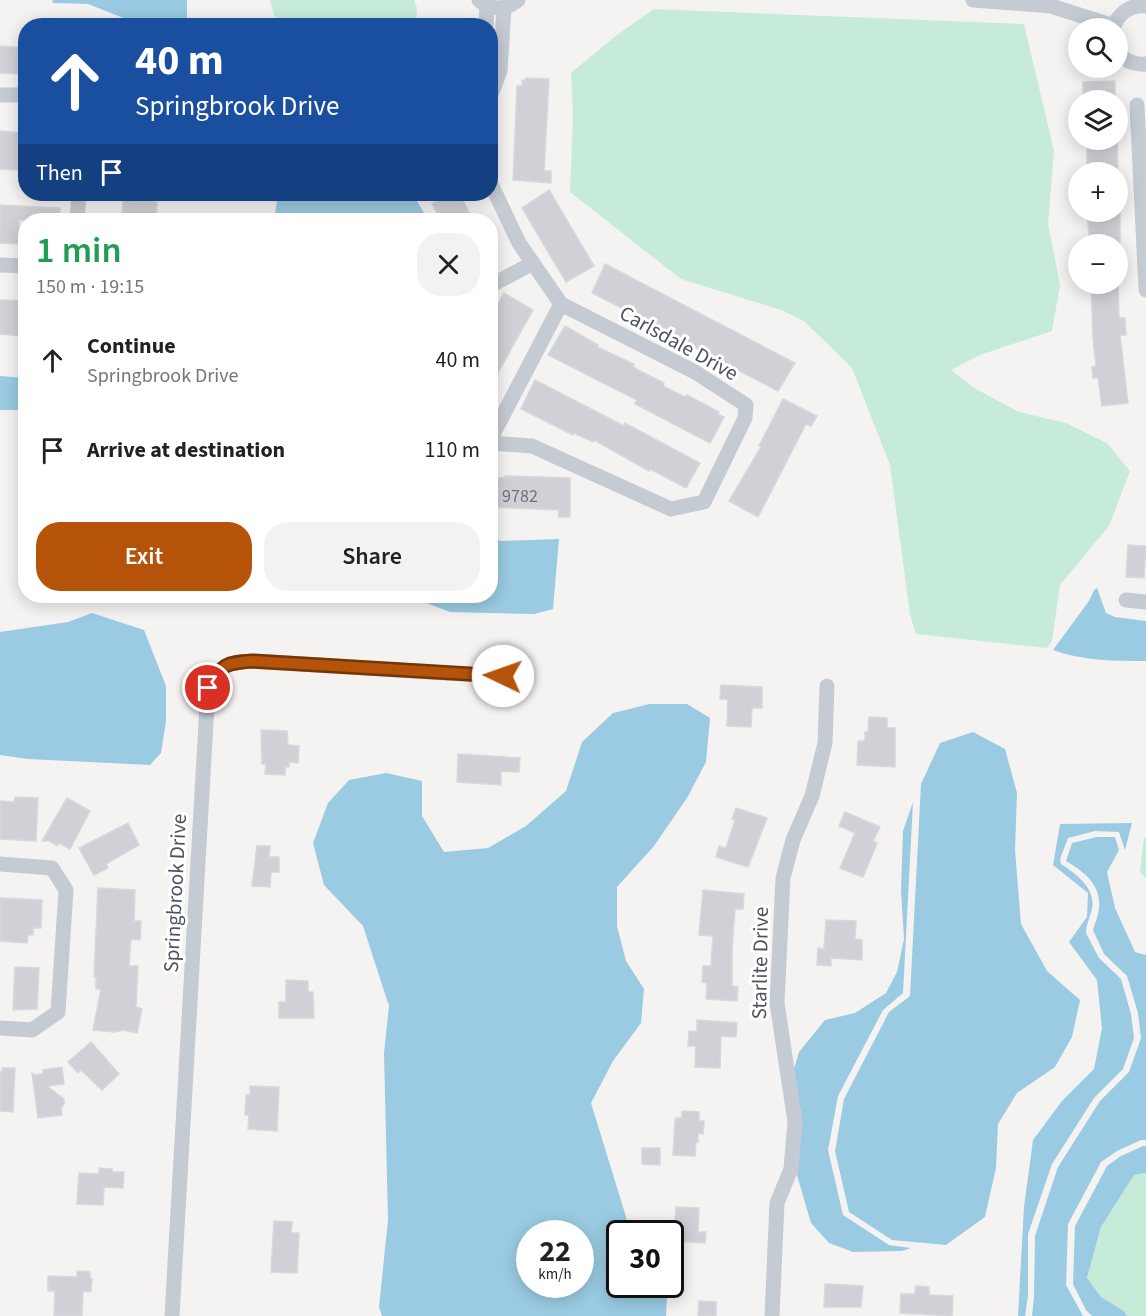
<!DOCTYPE html>
<html lang="en">
<head>
<meta charset="utf-8">
<style>
  :root { --surface:#fff; --page:#f2f2f2; --text:#222; --muted:#767676; --accent:#b45309 }
  body { margin:0; font-family:"Source Sans 3",sans-serif; background:var(--page); color:var(--text); height:100vh; display:flex; flex-direction:column; font-size:22px; white-space:nowrap }
  * { box-sizing:border-box; margin:0 }
  p { font-size:20px; color:var(--muted) }
  .icon { flex:none; width:33px; height:33px; fill:none; stroke:currentColor; stroke-width:2; stroke-linecap:round; stroke-linejoin:round }
  .map { position:relative; flex:1; overflow:hidden }
  .drawer { position:absolute; left:18px; top:213px; width:480px; height:390px; display:flex; flex-direction:column; background:var(--surface); border-radius:24px; box-shadow:0 3px 15px #0003 }
  .drawer>* { flex:none }
  .top-card { position:absolute; left:18px; top:18px; width:480px; height:183px; border-radius:24px; box-shadow:0 3px 15px #0003; background:#1a4fa0; color:#fff; overflow:hidden }
  .tools { position:absolute; left:1068px; top:18px; display:grid; gap:12px }
  .tools a { display:grid; place-items:center; width:60px; height:60px; border-radius:50%; background:var(--surface); box-shadow:0 3px 15px #0003; font-size:30px }
  .speed { position:absolute; left:516px; top:1220px; display:flex; gap:12px; font-size:30px; font-weight:700; text-align:center }
  .speed>* { display:grid; place-content:center; width:78px; height:78px; border-radius:50%; background:var(--surface); box-shadow:0 3px 15px #0003; line-height:1 }
  .speed small { font-size:15px; font-weight:400 }
  .speed .limit { border:3px solid #111; border-radius:9px; background:#fff; color:#111 }
  .pin { position:absolute; display:grid; place-items:center; width:51px; height:51px; color:#fff; margin:-26px; border:3px solid #fff; border-radius:50%; box-shadow:0 2px 6px #0007 }
  .me { position:absolute; width:66px; margin:-33px; rotate:273deg; stroke-linejoin:round; filter:drop-shadow(0 0 4px #0008) }
  .turn { display:flex; align-items:center; gap:21px; height:126px; padding:0 18px; font-size:27px }
  .turn .icon { width:78px; height:78px; stroke-width:2.5 }
  .turn b { display:block; font-size:42px; line-height:51px }
  .then { display:flex; align-items:center; height:57px; padding:0 18px; background:#0003; gap:12px; font-size:22px }
  .round { display:grid; place-items:center; flex:none; width:63px; height:63px; border-radius:24px; background:var(--page) }
  .summary { display:flex; align-items:center; justify-content:space-between; height:102px; padding:0 18px }
  h1 { font-size:36px; font-weight:600; line-height:45px; color:#1e9e55 }
  .primary-button { display:flex; gap:12px; margin-top:auto; padding:12px 18px }
  .primary-button a { flex:1; height:69px; border-radius:24px; background:var(--accent); color:#fff; font-size:24px; font-weight:600; line-height:69px; text-align:center }
  .primary-button a+a { background:var(--page); color:var(--text) }
  ul { padding:0; list-style:none }
  li { display:flex; align-items:center; gap:18px; height:90px; padding:0 18px }
  li div { flex:1 }
  li b { display:block; font-size:22px }
  li em { font-style:normal }
  .map>svg:first-child { display:block }
</style>
</head>
<body>
<div class="map">
<svg width="1146" height="1316" viewBox="0 0 1146 1316">
  <rect width="100%" height="100%" fill="#f4f3f2"/>
  <!-- green -->
  <g fill="#c7ebd9">
    <polygon points="270,0 414,0 417,8 416,25 282,25 274,15"/>
    <polygon points="654,9 1024,24 1054,151 1048,224 1060,285 1052,331 980,355 951,370 976,389 1019,412 1066,423 1107,443 1130,471 1109,526 1060,585 1052,641 1047,648 916,634 910,615 890,465 852,368 804,321 781,310 681,279 570,192 573,116 571,73 617,35"/>
    <polygon points="1146,837 1146,879 1140,872 1144,838"/>
    <polygon points="1146,1173 1146,1316 1127,1316 1124,1311 1101,1297 1087,1279 1101,1227 1134,1175"/>
  </g>
  <!-- water -->
  <g fill="#9acbe2" fill-rule="evenodd">
    <polygon points="52,0 187,0 187,25 138,25 131,21 88,4 53,3"/>
    <polygon points="278,194 413,194 428,220 274,220"/>
    <polygon points="0,376 25,378 25,410 0,410"/>
    <polygon points="491,538 501,541 559,539 553,609 534,614 450,612 416,599 414,596 490,596"/>
    <path d="M1097,588l9,25 9,4 31,4v40c-30,0 -64,0 -93,-11l36,-49 5,-11z"/>
    <polygon points="92,613 144,630 166,686 166,721 161,753 150,765 28,759 0,755 0,632 68,622"/>
    <path d="M649,704h38l23,14 -4,44 -19,36 -33,48 -37,41v39l9,35 18,28 -3,34 -28,38 -22,42 40,130h-11v51h38l9,14 -1,18h-284l-3,-9 9,-87 -4,-167 5,-47 -26,-80 -39,-41 -11,-42 15,-40 21,-23 37,-7 36,8v35l22,36 44,-4 38,-22 40,-35 16,-49 31,-29zM530,1233h50v51h-50z"/>
    <polygon points="973,732 1005,749 1017,793 1015,850 1021,924 1047,971 1080,1000 1072,1037 1055,1067 1017,1093 998,1124 996,1168 985,1217 946,1245 892,1240 849,1212 835,1151 844,1099 889,1012 910,996 921,784 940,743"/>
    <polygon points="913,802 903,993 883,1010 838,1096 828,1150 843,1215 889,1245 911,1248 902,1251 853,1252 829,1243 811,1223 797,1175 802,1121 794,1069 799,1052 825,1020 855,1013 886,993 897,972 904,939 901,890 903,831"/>
    <path d="M1132,823l-7,27 -6,-18 -24,-1 -27,7 -8,21 1,5c15,10 35,24 31,45 -2,8 -6,16 -6,24l13,25 22,21 10,35 3,24 -11,31 -29,29 -42,66 -24,70v62l-3,20h-7l6,-109 9,-67 29,-39 32,-32 8,-41 -5,-48 -28,-38 18,-25 1,-24 -35,-28 7,-41z"/>
    <path d="M1097,837h18l4,13 -12,22 8,36 20,44 11,3v185h-5l-24,11 -16,11 -33,62 -2,61 17,31h-51l2,-19 1,-61 23,-69 42,-66 29,-29 12,-34 -3,-25 -11,-37 -23,-22 -11,-24c2,-7 6,-16 6,-23 2,-23 -16,-36 -33,-46l6,-18z"/>
    <polygon points="1143,1146 1146,1146 1146,1173 1134,1175 1101,1227 1087,1278 1101,1297 1124,1311 1127,1316 1092,1316 1086,1310 1073,1284 1075,1226 1107,1166 1121,1156"/>
  </g>
  <!-- building -->
  <g fill="#d0d1d6" stroke="#d7d8dc" stroke-width="1.5">
    <polygon points="0,46 26,48 26,74 0,73"/>
    <polygon points="526,78 549,79 544,171 551,171 551,183 513,180 517,86 522,86 522,80 526,80"/>
    <polygon points="1115,81 1115,99 1083,100 1083,82"/>
    <polygon points="0,131 23,133 22,170 0,169"/>
    <polygon points="1087,140 1117,140 1118,168 1114,168 1114,172 1087,172"/>
    <polygon points="549,190 594,266 566,282 522,208"/>
    <polygon points="450,194 460,194 473,220 441,220 432,204"/>
    <polygon points="123,200 157,202 156,220 122,220"/>
    <polygon points="0,205 60,208 60,220 19,220 18,244 0,243"/>
    <polygon points="1087,212 1120,212 1120,244 1090,244"/>
    <polygon points="605,264 795,363 778,391 678,339 653,325 655,323 632,311 631,313 592,293"/>
    <polygon points="1091,284 1118,284 1119,318 1125,318 1126,335 1120,335 1128,403 1102,406 1098,378 1093,378 1092,367 1096,366 1093,338"/>
    <polygon points="504,293 533,310 490,387 490,318"/>
    <polygon points="0,300 24,301 23,336 0,334"/>
    <polygon points="565,326 598,345 597,347 634,364 633,366 638,370 664,383 663,386 685,397 687,395 719,412 718,414 724,417 710,443 635,404 637,400 548,355"/>
    <polygon points="535,380 624,426 625,423 700,463 686,488 650,469 649,471 594,440 593,442 574,433 573,435 521,409"/>
    <polygon points="783,399 817,416 811,426 806,424 758,517 729,501 761,447 759,446"/>
    <polygon points="505,476 570,478 570,517 558,517 559,510 490,507 490,477 505,478"/>
    <polygon points="1128,545 1146,546 1144,578 1126,577"/>
    <polygon points="721,685 762,687 762,708 752,708 751,727 727,726 728,699 720,699"/>
    <polygon points="869,717 887,718 887,728 895,728 895,767 857,765 858,741 865,741 865,732 868,732"/>
    <polygon points="261,730 287,731 288,745 299,746 298,763 289,762 289,767 285,767 285,775 265,774 266,764 262,764"/>
    <polygon points="458,754 520,758 519,772 501,771 501,785 457,782"/>
    <polygon points="15,797 38,798 36,841 0,839 0,801 14,802"/>
    <polygon points="67,798 90,811 70,849 59,843 58,846 49,841 42,841"/>
    <polygon points="736,808 767,818 748,867 716,857 719,846 726,848 735,820 732,819"/>
    <polygon points="845,812 880,827 873,841 877,843 863,877 840,868 855,833 839,826"/>
    <polygon points="128,823 139,845 106,864 108,868 94,875 79,848"/>
    <polygon points="257,846 270,846 269,857 279,857 279,872 271,872 270,887 252,886"/>
    <polygon points="98,888 135,890 134,921 141,921 140,940 131,939 129,966 138,966 136,1007 142,1009 137,1033 123,1030 115,1032 93,1030 101,989 96,989 96,977 94,977"/>
    <polygon points="703,890 744,894 743,909 735,909 732,950 732,986 738,987 737,1001 706,999 707,983 702,982 703,966 711,966 713,936 699,935"/>
    <polygon points="0,898 42,900 41,928 33,928 33,935 28,935 27,943 0,941"/>
    <polygon points="826,920 856,921 855,939 862,940 862,960 831,958 831,966 817,965 818,948 824,949"/>
    <polygon points="15,967 39,968 37,1009 13,1010"/>
    <polygon points="286,980 308,981 308,992 313,992 314,1018 279,1018 279,1002 286,1002"/>
    <polygon points="697,1020 737,1023 736,1037 721,1036 720,1068 695,1067 696,1046 688,1046 689,1031 697,1032"/>
    <polygon points="91,1042 119,1074 102,1090 81,1070 78,1073 68,1062"/>
    <polygon points="62,1067 64,1084 47,1086 64,1099 64,1104 61,1108 62,1115 38,1118 32,1073 35,1075 43,1074 43,1070"/>
    <polygon points="2,1068 15,1068 13,1112 0,1111 0,1072 2,1072"/>
    <polygon points="250,1086 279,1087 277,1131 248,1129 249,1115 245,1115 246,1095 250,1095"/>
    <polygon points="682,1111 699,1112 699,1121 704,1121 703,1134 698,1133 698,1142 696,1142 695,1156 673,1155 675,1122 676,1118 682,1118"/>
    <polygon points="642,1148 660,1148 660,1165 642,1164"/>
    <polygon points="99,1168 112,1169 112,1172 124,1172 123,1188 104,1187 103,1205 77,1204 79,1173 99,1174"/>
    <polygon points="676,1207 699,1208 698,1232 706,1232 705,1243 674,1241"/>
    <polygon points="274,1221 292,1222 291,1233 299,1233 297,1273 271,1272"/>
    <polygon points="77,1271 90,1272 90,1278 92,1279 91,1292 83,1291 82,1316 54,1316 55,1291 48,1291 48,1276 77,1277"/>
    <polygon points="825,1284 863,1286 861,1307 824,1307"/>
    <polygon points="916,1286 929,1287 929,1295 953,1296 952,1316 900,1313 901,1294 915,1294"/>
    <polygon points="699,1301 716,1302 716,1316 698,1316"/>
  </g>
  <g fill="none" stroke-linecap="round" stroke-linejoin="round">
    <!-- minor -->
    <g stroke="#c5cbd2" stroke-width="15">
      <path d="M479,0c13,11 27,10 39,0"/>
      <polyline points="973,0 1051,6 1114,26"/>
      <polyline points="486,26 487,6"/>
      <path d="M1113,28c5,-14 17,-24 33,-22"/>
      <path d="M1118,52c7,9 16,13 28,12"/>
      <polyline points="0,95 26,95"/>
      <polyline points="490,97 500,71 504,8"/>
      <polyline points="1137,105 1146,290"/>
      <polyline points="490,182 519,243 561,304 695,372 746,405 745,418 704,502 671,509 532,446 490,443"/>
      <polyline points="77,220 79,194"/>
      <polyline points="0,265 26,266"/>
      <polyline points="490,286 533,263"/>
      <polyline points="490,440 561,304"/>
      <polyline points="1126,600 1146,602"/>
      <polyline points="0,864 52,868 66,890 58,1012 32,1030 0,1028"/>
      <path d="M172,1316l36,-628c15,-23 15,-25 44,-27l274,17"/>
      <polyline points="772,1316 777,1203 791,1169 795,1122 777,1003 783,878 793,840 812,796 825,743 827,686"/>
    </g>
  </g>
  <g fill="none" stroke-linecap="round" stroke-linejoin="round">
    <!-- route casing -->
    <g stroke="#753606" stroke-width="15">
      <path id="route" d="M208,688c15,-23 15,-25 44,-27l251,15"/>
    </g>
    <!-- route -->
    <use href="#route" stroke="#b45309" stroke-width="10"/>
  </g>
  <g text-anchor="middle" dominant-baseline="central" stroke-width="6" stroke-linejoin="round" paint-order="stroke">
    <!-- number labels -->
    <g font-size="18" fill="#6d727b">
      <text x="520" y="496">9782</text>
    </g>
    <!-- street labels -->
    <g font-size="21" fill="#4c535d" stroke="#fff">
      <text transform="translate(679 343) rotate(29)">Carlsdale Drive</text>
      <text transform="translate(175 893) rotate(-87)">Springbrook Drive</text>
      <text transform="translate(760 963) rotate(-89)">Starlite Drive</text>
    </g>
  </g>
</svg>
<div class="tools">
<a><svg class="icon" aria-label="search" viewBox="0 0 24 24"><circle cx="10" cy="10" r="6"/><path d="M15 15l6 6"/></svg></a>
<a><svg class="icon" aria-label="layers" viewBox="0 0 24 24"><path d="M12 4l9 5-9 5-9-5zM3 14l9 5 9-5"/></svg></a>
<a>+</a>
<a>−</a>
</div>
<div class="speed"><div>22<small>km/h</small></div><div class="limit">30</div></div>
<div class="pin" style="left:208px;top:688px;background:#d93025"><svg class="icon" aria-label="arrive" viewBox="0 0 24 24"><path d="M6 21V4h12l-3 4 3 4H6"/></svg></div>
<svg class="me" style="left:503px;top:676px" viewBox="-20 -20 40 40"><circle r="19" fill="#fff"/><path d="M0-13L10 11 0 6-10 11z" fill="#b45309"/></svg>
<div class="top-card">
<div class="turn"><svg class="icon" aria-label="ahead" viewBox="0 0 24 24"><path d="M12 20V5M6 11l6-6 6 6"/></svg><div><b>40 m</b>Springbrook Drive</div></div>
<div class="then">Then<svg class="icon" aria-label="arrive" viewBox="0 0 24 24"><path d="M6 21V4h12l-3 4 3 4H6"/></svg></div>
</div>
<section class="drawer">
<div class="summary"><div><h1>1 min</h1><p>150 m · 19:15</p></div><a class="round"><svg class="icon" aria-label="close" viewBox="0 0 24 24"><path d="M6 6l12 12M18 6L6 18"/></svg></a></div>
<ul>
<li><svg class="icon" aria-label="ahead" viewBox="0 0 24 24"><path d="M12 20V5M6 11l6-6 6 6"/></svg><div><b>Continue</b><p>Springbrook Drive</p></div><em>40 m</em></li>
<li><svg class="icon" aria-label="arrive" viewBox="0 0 24 24"><path d="M6 21V4h12l-3 4 3 4H6"/></svg><div><b>Arrive at destination</b></div><em>110 m</em></li>
</ul>
<div class="primary-button"><a>Exit</a><a>Share</a></div>
</section>
</div>
</body>
</html>
